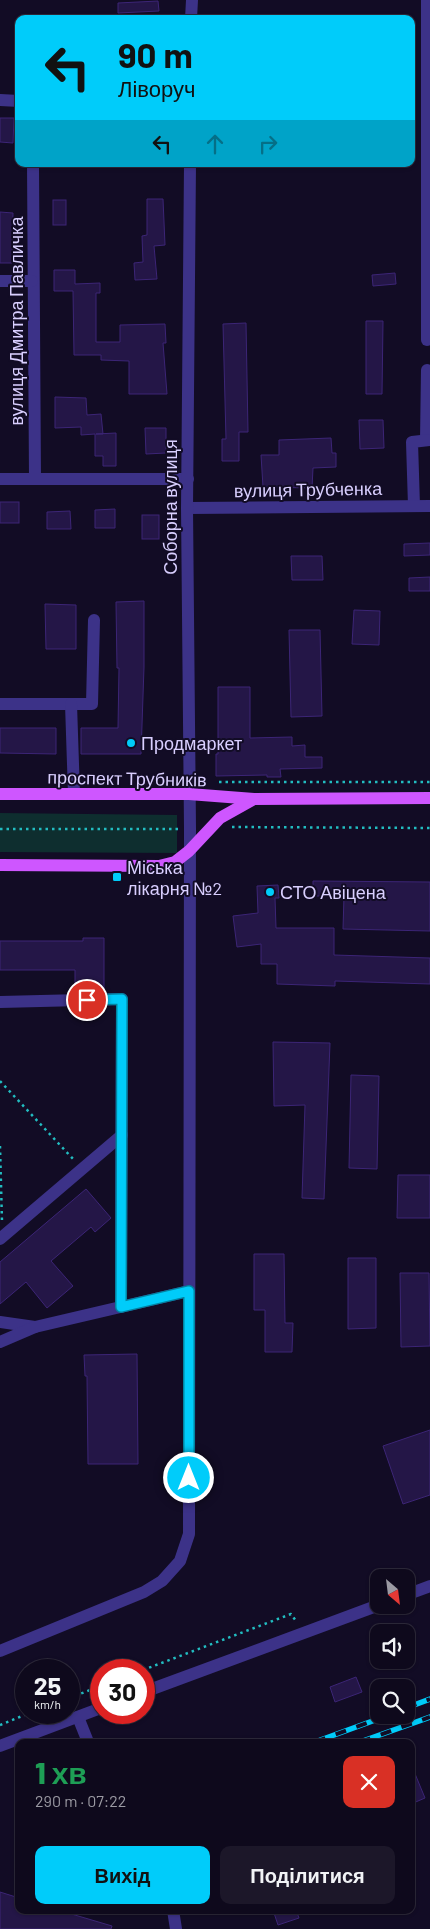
<!DOCTYPE html>
<html lang="uk">
<head>
<meta charset="utf-8">
<style>
  :root { --surface:#0e091c; --page:#1c1729; --text:#f1f3f6; --muted:#9b9aa3; --line:#2e2a3b; --accent:#00ccfa }
  body { margin:0; font-family:Barlow,sans-serif; background:var(--page); color:var(--text); height:100vh; display:flex; flex-direction:column; font-size:19px; white-space:nowrap }
  * { box-sizing:border-box; margin:0 }
  p { font-size:16px; color:var(--muted) }
  .icon { flex:none; width:28px; height:28px; fill:none; stroke:currentColor; stroke-width:2; stroke-linecap:round; stroke-linejoin:round }
  .map { position:relative; flex:1; overflow:hidden }
  .side { position:absolute; left:15px; top:1739px; width:400px; height:175px; display:flex; flex-direction:column; background:var(--surface); border-radius:10px; box-shadow:0 1px 4px #0004,0 0 0 1px var(--line) }
  .side>* { flex:none }
  .banner { position:absolute; left:15px; top:15px; width:400px; height:152px; border-radius:10px; box-shadow:0 1px 4px #0004,0 0 0 1px var(--line); background:#00ccfa; color:#111; overflow:hidden }
  .needle { width:32px; rotate:152deg }
  .controls { position:absolute; left:370px; top:1569px; display:grid; gap:10px }
  .controls a { display:grid; place-items:center; width:45px; height:45px; border-radius:10px; background:var(--surface); box-shadow:0 1px 4px #0004,0 0 0 1px var(--line); font-size:25px }
  .speed { position:absolute; left:15px; top:1659px; display:flex; gap:10px; font-size:25px; font-weight:700; text-align:center }
  .speed>* { display:grid; place-content:center; width:65px; height:65px; border-radius:50%; background:var(--surface); box-shadow:0 1px 4px #0004,0 0 0 1px var(--line); line-height:1 }
  .speed small { font-size:12px; font-weight:400 }
  .speed .limit { border:8px solid #d22; background:#fff; color:#111 }
  .pin { position:absolute; display:grid; place-items:center; width:42px; height:42px; color:#fff; margin:-21px; border:2px solid #fff; border-radius:50%; box-shadow:0 1px 5px #0007 }
  .me { position:absolute; width:55px; margin:-28px; rotate:0deg; stroke-linejoin:round; filter:drop-shadow(0 0 4px #0008) }
  .turn { display:flex; align-items:center; gap:18px; height:105px; padding:0 20px; font-size:22px }
  .turn .icon { width:65px; height:65px; stroke-width:2.5 }
  .turn b { display:block; font-size:35px; line-height:42px }
  .lanes { display:flex; align-items:center; height:48px; padding:0 20px; background:#0003; justify-content:center; gap:25px; direction:ltr }
  .lanes .off { opacity:.35 }
  .round { display:grid; place-items:center; flex:none; width:52px; height:52px; border-radius:10px; background:var(--page) }
  .overview { display:flex; align-items:center; justify-content:space-between; height:85px; padding:0 20px }
  h1 { font-size:30px; font-weight:800; line-height:38px; color:#1e9e55 }
  .action { display:flex; gap:10px; margin-top:auto; padding:10px 20px }
  .action a { flex:1; height:58px; border-radius:10px; background:var(--accent); color:#111; font-size:20px; font-weight:800; line-height:58px; text-align:center }
  .action a+a { background:var(--page); color:var(--text) }
  .map>svg:first-child { display:block }
</style>
</head>
<body>
<div class="map">
<svg width="430" height="1929" viewBox="0 0 430 1929">
  <rect width="100%" height="100%" fill="#120c25"/>
  <!-- green -->
  <polygon fill="#0e2e2f" points="0,813 177,815 177,853 0,852"/>
  <!-- building -->
  <g fill="#241647" stroke="#3c2576">
    <polygon points="158,1 159,11 118,13 118,3"/>
    <polygon points="0,118 14,118 13,143 0,142"/>
    <polygon points="147,199 163,199 165,245 154,246 157,279 135,280 134,263 143,262 142,236 147,235"/>
    <rect x="53" y="200" width="13" height="25"/>
    <polygon points="0,212 13,213 12,263 0,263"/>
    <polygon points="54,270 75,270 75,284 100,283 100,293 96,293 96,342 120,342 120,325 165,324 166,343 163,343 167,394 129,394 129,361 101,360 101,355 74,355 73,291 54,291"/>
    <polygon points="395,273 396,284 373,286 372,275"/>
    <polygon points="366,321 383,321 382,394 366,394"/>
    <polygon points="246,323 248,432 239,432 239,461 222,461 222,439 226,439 223,324"/>
    <polygon points="55,397 86,398 87,415 101,414 103,434 96,434 116,433 116,466 103,466 103,456 95,456 95,434 81,435 81,427 55,428"/>
    <polygon points="359,420 383,420 384,448 360,449"/>
    <polygon points="145,428 166,428 166,453 146,454"/>
    <polygon points="331,438 332,453 336,453 336,467 313,468 312,488 263,487 261,455 279,455 279,440"/>
    <rect x="0" y="502" width="19" height="21"/>
    <polygon points="115,509 115,528 95,528 95,510"/>
    <polygon points="70,511 71,529 47,529 47,512"/>
    <rect x="142" y="515" width="17" height="24"/>
    <polygon points="430,543 430,555 404,556 404,544"/>
    <polygon points="291,556 322,556 323,580 292,580"/>
    <polygon points="430,577 430,591 409,591 409,578"/>
    <polygon points="144,601 144,667 141,754 81,754 81,728 118,728 119,668 117,668 116,602"/>
    <polygon points="45,604 76,605 76,649 46,649"/>
    <polygon points="354,610 380,611 379,645 352,644"/>
    <polygon points="289,630 320,630 322,716 291,717"/>
    <polygon points="218,687 250,687 250,738 292,737 292,746 305,745 305,757 322,757 322,768 280,769 281,777 267,777 267,775 216,776 216,754 218,754"/>
    <polygon points="0,728 56,728 56,754 0,753"/>
    <polygon points="313,881 430,882 430,931 343,929 344,896 313,896"/>
    <polygon points="278,885 279,898 275,898 276,928 334,928 334,955 430,958 430,984 335,981 335,986 277,984 277,964 261,964 261,944 237,947 233,916 258,913 257,886"/>
    <polygon points="83,938 104,938 104,991 75,992 75,970 0,970 0,941 83,941"/>
    <polygon points="273,1042 330,1043 324,1199 302,1198 305,1105 274,1106"/>
    <polygon points="351,1075 379,1076 377,1169 349,1168"/>
    <polygon points="398,1175 430,1175 430,1218 397,1218"/>
    <polygon points="86,1189 111,1218 95,1232 91,1227 51,1261 73,1286 47,1308 26,1282 0,1304 0,1262"/>
    <polygon points="254,1254 284,1254 285,1323 293,1323 292,1352 265,1352 265,1310 254,1310"/>
    <polygon points="348,1258 376,1258 376,1328 348,1329"/>
    <polygon points="400,1273 429,1273 430,1346 401,1347"/>
    <polygon points="137,1354 138,1464 88,1464 87,1376 85,1376 84,1355"/>
    <polygon points="430,1430 430,1495 403,1504 383,1446"/>
    <polygon points="356,1677 362,1692 335,1702 330,1687"/>
    <polygon points="411,1764 425,1798 411,1804"/>
    <polygon points="0,1892 19,1898 19,1910 58,1910 112,1926 111,1929 0,1929"/>
    <polygon points="273,1910 296,1910 299,1918 278,1925"/>
  </g>
  <g fill="none" stroke-linecap="round" stroke-linejoin="round">
    <!-- path -->
    <g stroke="#22bdc1" stroke-width="2.5" stroke-dasharray="2.5 4" stroke-linecap="butt">
      <polyline points="219,782 430,782"/>
      <polyline points="232,827 430,828"/>
      <polyline points="0,829 179,829"/>
      <polyline points="0,1081 74,1160"/>
      <polyline points="0,1146 2,1222"/>
      <polyline points="389,1611 403,1606"/>
      <polyline points="143,1670 291,1614 296,1621"/>
      <polyline points="69,1698 101,1686"/>
      <polyline points="0,1725 32,1712"/>
    </g>
    <!-- minor -->
    <g stroke="#3c3288" stroke-width="12">
      <polyline points="191,19 192,0"/>
      <polyline points="0,100 19,101"/>
      <polyline points="33,164 35,479"/>
      <polyline points="0,281 32,281"/>
      <polyline points="427,340 427,0"/>
      <polyline points="426,440 427,370"/>
      <polyline points="0,479 188,479"/>
      <polyline points="414,506 412,442 430,440"/>
      <polyline points="187,508 430,506"/>
      <polyline points="0,704 92,704 94,620"/>
      <polyline points="71,704 74,794"/>
      <polyline points="0,1002 122,999 121,1307"/>
      <polyline points="0,1239 122,1135"/>
      <polyline points="0,1322 35,1327"/>
      <polyline points="0,1342 35,1327 189,1291"/>
      <polyline points="406,1595 430,1586"/>
      <polyline points="0,1651 144,1592 162,1581 180,1561 189,1534 190,828 187,508 190,164"/>
      <polyline points="144,1692 379,1605"/>
      <polyline points="78,1717 88,1742"/>
      <polyline points="0,1746 101,1708"/>
      <polyline points="173,1910 176,1929"/>
    </g>
    <!-- major -->
    <g stroke="#ce56ff" stroke-width="12">
      <polyline points="0,794 189,794 254,799 430,798"/>
      <polyline points="0,865 159,866 175,862 189,851 220,818 254,799"/>
    </g>
    <!-- rail casing -->
    <g stroke="#00ccfa" stroke-width="5.5">
      <g id="rail">
        <polyline points="406,1708 430,1699"/>
        <polyline points="315,1742 389,1715"/>
        <polyline points="360,1742 430,1717"/>
      </g>
    </g>
    <!-- rail -->
    <use href="#rail" stroke="#120c25" stroke-width="4" stroke-dasharray="11" stroke-linecap="butt"/>
  </g>
  <g fill="none" stroke-linecap="round" stroke-linejoin="round">
    <!-- route casing -->
    <g stroke="#0085a2" stroke-width="12">
      <polyline id="route" points="87,1000 122,999 121,1307 189,1291 189,1478"/>
    </g>
    <!-- route -->
    <use href="#route" stroke="#00ccfa" stroke-width="9"/>
  </g>
  <!-- markers -->
  <g fill="#00ccfa" stroke="#120c25" stroke-width="2">
    <circle cx="131" cy="743" r="5"/>
    <rect x="112" y="872" width="10" height="10" rx="2.5"/>
    <circle cx="270" cy="892" r="5"/>
  </g>
  <g text-anchor="middle" dominant-baseline="central" stroke-width="4" stroke-linejoin="round" paint-order="stroke">
    <!-- street labels -->
    <g font-size="18" fill="#d9cfff" stroke="#120c25">
      <text transform="translate(16 321) rotate(-90)">вулиця Дмитра Павличка</text>
      <text transform="translate(308 489) rotate(-1)">вулиця Трубченка</text>
      <text transform="translate(170 507) rotate(-90)">Соборна вулиця</text>
      <text transform="translate(127 778) rotate(1)">проспект Трубників</text>
    </g>
    <!-- poi labels -->
    <g font-size="18" fill="#d9cfff" stroke="#120c25" text-anchor="start">
      <text x="141" y="743">Продмаркет</text>
      <text x="127" y="867">Міська<tspan x="127" dy="21">лікарня №2</tspan></text>
      <text x="280" y="892">СТО Авіцена</text>
    </g>
  </g>
</svg>
<div class="controls">
<a><svg class="needle" viewBox="-14 -14 28 28"><path d="M0-13l5 13h-10z" fill="#e53935"/><path d="M0 13l5-13h-10z" fill="#9b9aa3"/></svg></a>
<a><svg class="icon" aria-label="sound" viewBox="0 0 24 24"><path d="M4 9h4l5-4v14l-5-4H4zM17 9q2 3 0 6"/></svg></a>
<a><svg class="icon" aria-label="search" viewBox="0 0 24 24"><circle cx="10" cy="10" r="6"/><path d="M15 15l6 6"/></svg></a>
</div>
<div class="speed"><div>25<small>km/h</small></div><div class="limit">30</div></div>
<div class="pin" style="left:87px;top:1000px;background:#d93025"><svg class="icon" aria-label="arrive" viewBox="0 0 24 24"><path d="M6 21V4h12l-3 4 3 4H6"/></svg></div>
<svg class="me" style="left:189px;top:1478px" viewBox="-20 -20 40 40"><circle r="17" fill="#00ccfa" stroke="#fff" stroke-width="3"/><path d="M0-11L8 9 0 5-8 9z" fill="#fff"/></svg>
<div class="banner">
<div class="turn"><svg class="icon" aria-label="left" viewBox="0 0 24 24"><path d="M17 20v-9H6M10 6l-5 5 5 5"/></svg><div><b>90 m</b>Ліворуч</div></div>
<div class="lanes"><svg class="icon" aria-label="left" viewBox="0 0 24 24"><path d="M17 20v-9H6M10 6l-5 5 5 5"/></svg><svg class="icon off" aria-label="ahead" viewBox="0 0 24 24"><path d="M12 20V5M6 11l6-6 6 6"/></svg><svg class="icon off" aria-label="right" viewBox="0 0 24 24"><path d="M7 20v-9h11M14 6l5 5-5 5"/></svg></div>
</div>
<section class="side">
<div class="overview"><div><h1>1 хв</h1><p>290 m · 07:22</p></div><a class="round" style="background:#d93025;color:#fff"><svg class="icon" aria-label="close" viewBox="0 0 24 24"><path d="M6 6l12 12M18 6L6 18"/></svg></a></div>
<div class="action"><a>Вихід</a><a>Поділитися</a></div>
</section>
</div>
</body>
</html>
